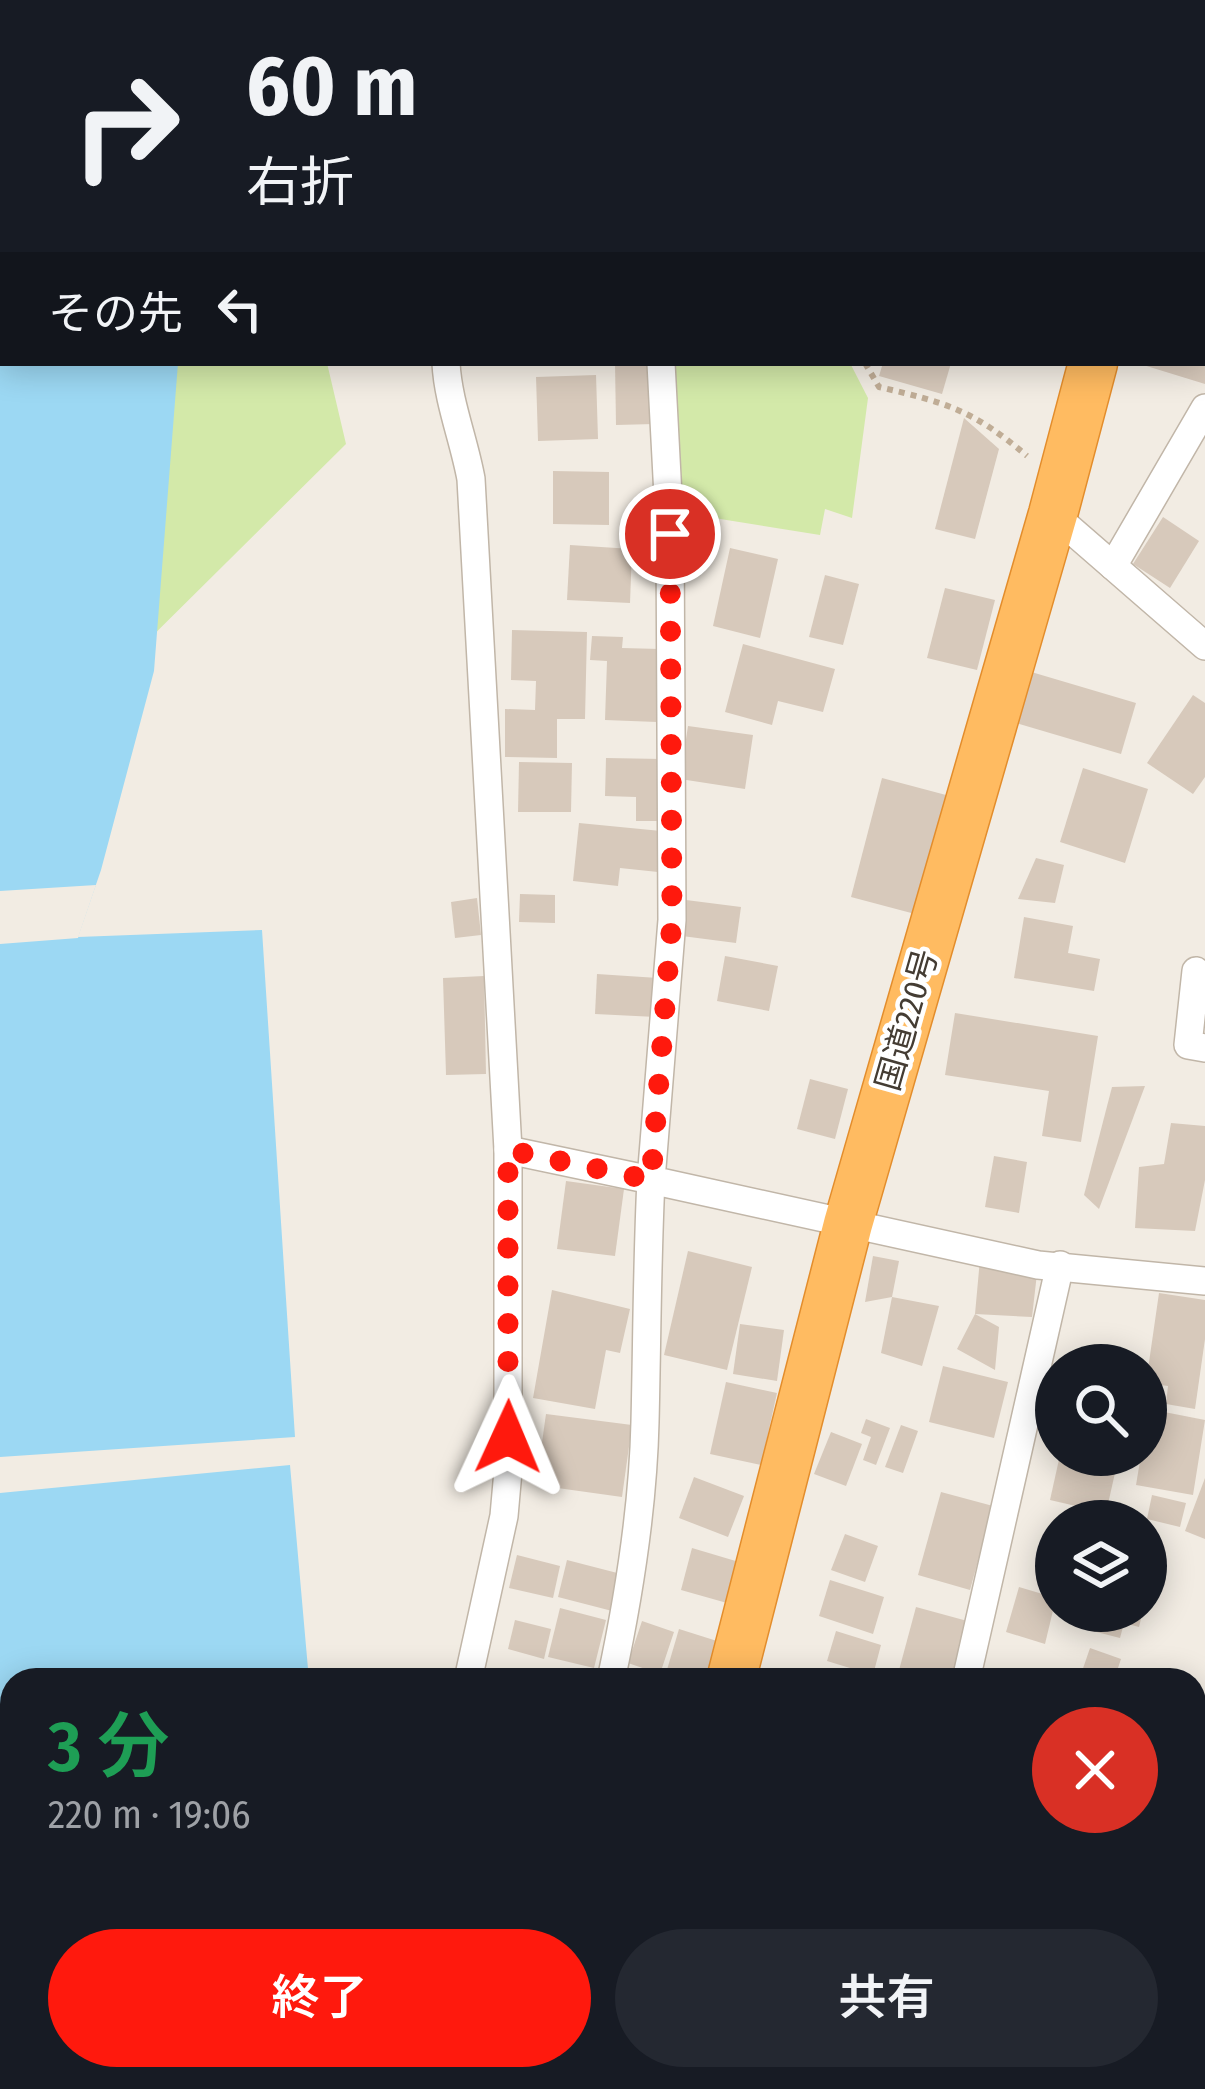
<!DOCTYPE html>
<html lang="ja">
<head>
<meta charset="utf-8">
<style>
  :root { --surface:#171b24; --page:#242831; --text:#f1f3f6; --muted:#9ea1a6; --accent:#ff190d }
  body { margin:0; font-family:"Fira Sans Condensed","Noto Sans JP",sans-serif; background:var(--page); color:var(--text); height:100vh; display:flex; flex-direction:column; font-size:45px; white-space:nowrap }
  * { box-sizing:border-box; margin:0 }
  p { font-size:39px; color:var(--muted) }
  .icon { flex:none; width:66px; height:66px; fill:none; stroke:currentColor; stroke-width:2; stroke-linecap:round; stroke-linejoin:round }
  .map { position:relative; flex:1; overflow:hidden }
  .drawer { position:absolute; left:0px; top:1668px; width:1206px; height:423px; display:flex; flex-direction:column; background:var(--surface); border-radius:36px 36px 0 0; box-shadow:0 6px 30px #0003 }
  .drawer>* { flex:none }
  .hud { position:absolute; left:0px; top:0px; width:1206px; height:366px; box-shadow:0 6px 30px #0003; background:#171b24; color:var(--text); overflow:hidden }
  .fabs { position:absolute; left:1035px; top:1344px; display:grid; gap:24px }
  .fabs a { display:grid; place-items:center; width:132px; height:132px; border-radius:50%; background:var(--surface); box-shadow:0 6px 30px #0003; font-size:60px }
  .pin { position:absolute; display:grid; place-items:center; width:102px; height:102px; color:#fff; margin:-51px; border:6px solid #fff; border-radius:50%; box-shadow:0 3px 12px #0007 }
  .me { position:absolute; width:132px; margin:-66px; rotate:1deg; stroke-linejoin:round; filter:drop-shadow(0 0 9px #0008) }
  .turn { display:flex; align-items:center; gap:42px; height:252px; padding:0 48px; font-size:54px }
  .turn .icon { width:156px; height:156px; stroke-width:2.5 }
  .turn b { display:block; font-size:84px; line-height:102px }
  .then { display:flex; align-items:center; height:114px; padding:0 48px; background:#0003; gap:24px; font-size:45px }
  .round { display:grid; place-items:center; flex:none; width:126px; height:126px; border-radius:63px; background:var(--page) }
  .head { display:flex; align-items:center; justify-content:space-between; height:204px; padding:0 48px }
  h1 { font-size:72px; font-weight:600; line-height:90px; color:#1e9e55 }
  .primary-button { display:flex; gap:24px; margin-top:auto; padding:24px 48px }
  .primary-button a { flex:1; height:138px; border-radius:72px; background:var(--accent); color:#fff; font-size:48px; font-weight:600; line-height:138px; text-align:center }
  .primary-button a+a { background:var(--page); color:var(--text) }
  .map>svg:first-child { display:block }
</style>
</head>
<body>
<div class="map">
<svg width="1205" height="2089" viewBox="0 0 1205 2089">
  <rect width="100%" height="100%" fill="#f2ece3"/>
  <!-- green -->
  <g fill="#d3e9a9">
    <polygon points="0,0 246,3 3,3 3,363 327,363 346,444 0,787"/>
    <polygon points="674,363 850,363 868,398 852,518 825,509 820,535 683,513"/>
  </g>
  <!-- water -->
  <g fill="#9cd8f3">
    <polygon points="0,0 207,0 3,3 3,363 178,363 154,671 101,870 78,937 262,930 295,1437 0,1457"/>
    <polygon points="290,1465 309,1680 12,1680 12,2079 285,2079 282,2089 0,2089 0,1493"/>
  </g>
  <!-- pier -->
  <polygon fill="#f2ece3" points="96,885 78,938 0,944 0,891"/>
  <!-- building -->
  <g fill="#d7c9bb">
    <polygon points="615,363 654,363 654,424 616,425"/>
    <polygon points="883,363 951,363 942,394 879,376"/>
    <polygon points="1141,363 1205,363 1205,384 1140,364"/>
    <polygon points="596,375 598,439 538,441 536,377"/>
    <polygon points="964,418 999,449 975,539 935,529"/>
    <polygon points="553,471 609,472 609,525 553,524"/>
    <polygon points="1163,517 1199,541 1170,588 1133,564"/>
    <polygon points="570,545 632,549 630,603 567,600"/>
    <polygon points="730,548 778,559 760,638 713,626"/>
    <polygon points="825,575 859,584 843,645 809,637"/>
    <polygon points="945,588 995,600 977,670 927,658"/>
    <polygon points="512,630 587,632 585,719 557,719 557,758 505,757 505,709 535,710 536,681 511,680"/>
    <polygon points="592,636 623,637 622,648 660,649 657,722 605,720 607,661 590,660"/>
    <polygon points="743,644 835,669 823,712 778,701 772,725 725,712"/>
    <polygon points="1028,671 1136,703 1121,754 1013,722"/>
    <polygon points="1193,695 1205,703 1205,777 1193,794 1147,763"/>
    <polygon points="688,726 753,735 745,789 680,779"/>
    <polygon points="606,758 662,759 661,821 636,821 636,797 605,796"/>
    <polygon points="519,762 572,763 571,812 518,812"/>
    <polygon points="1083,768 1148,789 1125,863 1060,842"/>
    <polygon points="882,778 946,795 915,914 851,897"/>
    <polygon points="579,823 661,831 658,872 620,868 618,886 573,881"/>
    <polygon points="1036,858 1064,865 1055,903 1018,899"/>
    <polygon points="520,894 555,895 555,923 519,922"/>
    <polygon points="477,898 481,935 455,938 451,902"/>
    <polygon points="686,900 741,907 736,943 682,936"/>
    <polygon points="1024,917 1073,926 1068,953 1100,959 1094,991 1014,978"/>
    <polygon points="725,956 778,966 769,1011 717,1001"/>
    <polygon points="597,974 658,978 656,1017 595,1014"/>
    <polygon points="484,976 486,1074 446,1075 443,978"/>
    <polygon points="955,1013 1098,1036 1081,1142 1042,1136 1049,1091 945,1075"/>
    <polygon points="810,1079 848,1089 835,1139 797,1129"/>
    <polygon points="1145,1086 1099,1209 1084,1195 1112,1087"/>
    <polygon points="1171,1123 1205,1126 1205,1180 1195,1231 1135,1228 1139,1167 1164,1164"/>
    <polygon points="994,1156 1027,1162 1019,1213 985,1207"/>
    <polygon points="566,1181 624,1189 615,1256 557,1249"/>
    <polygon points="688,1251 752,1267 727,1370 664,1355"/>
    <polygon points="873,1256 899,1261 892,1297 865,1302"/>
    <polygon points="980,1259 1038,1265 1032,1317 975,1314 999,1327 995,1370 957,1349 975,1314"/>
    <polygon points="552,1290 630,1309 620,1353 606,1350 595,1409 533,1398"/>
    <polygon points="1159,1293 1205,1300 1205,1339 1195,1409 1166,1404 1168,1386 1146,1383"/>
    <polygon points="892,1297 939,1306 922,1366 881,1353"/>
    <polygon points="740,1324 784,1330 777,1381 733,1374"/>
    <polygon points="943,1366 1008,1382 994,1438 929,1422"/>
    <polygon points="726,1382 777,1393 761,1465 710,1454"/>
    <polygon points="1149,1409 1205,1420 1193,1495 1136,1485 1141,1455 1146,1455"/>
    <polygon points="546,1414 632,1425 622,1497 536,1485"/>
    <polygon points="866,1419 890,1428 876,1465 863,1460 871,1437 861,1433"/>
    <polygon points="901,1425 918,1431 903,1473 885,1467"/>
    <polygon points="831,1432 862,1444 846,1486 814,1474"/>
    <polygon points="1060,1455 1119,1455 1106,1513 1050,1500"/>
    <polygon points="694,1477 744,1496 728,1537 679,1518"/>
    <polygon points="1205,1478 1205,1539 1185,1531"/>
    <polygon points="941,1492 993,1506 970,1590 918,1575"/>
    <polygon points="1152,1495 1186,1503 1180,1527 1147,1519"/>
    <polygon points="845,1534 878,1546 865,1582 831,1570"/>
    <polygon points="692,1548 739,1562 727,1603 681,1590"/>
    <polygon points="517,1555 560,1566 553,1598 509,1588"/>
    <polygon points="1054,1557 1056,1558 1056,1592 1046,1590"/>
    <polygon points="567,1560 625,1575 616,1612 558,1597"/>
    <polygon points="830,1580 884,1597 873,1634 819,1616"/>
    <polygon points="1019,1587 1056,1598 1045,1644 1006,1632"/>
    <polygon points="916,1607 971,1622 955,1680 911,1680 898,1674"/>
    <polygon points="560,1608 606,1620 594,1668 548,1657"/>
    <polygon points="1077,1611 1143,1611 1139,1627 1124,1623 1120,1638 1073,1626"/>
    <polygon points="515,1620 551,1629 544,1659 508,1649"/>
    <polygon points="642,1621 674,1632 660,1674 628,1663"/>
    <polygon points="679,1629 717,1641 705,1680 664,1680"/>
    <polygon points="836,1631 881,1645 873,1675 827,1661"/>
    <polygon points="1090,1648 1121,1659 1114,1680 1079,1680"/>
    <polygon points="829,1668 865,1679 865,1680 825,1680"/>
    <polygon points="563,1670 594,1679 594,1680 560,1680"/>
    <polygon points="1194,1894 1205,1898 1205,1910 1194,1935"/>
    <polygon points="524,2079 574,2079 570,2089 520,2089"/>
    <polygon points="812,2079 858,2079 855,2089 809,2089"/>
    <polygon points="975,2079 1031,2079 1027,2089 971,2089"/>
  </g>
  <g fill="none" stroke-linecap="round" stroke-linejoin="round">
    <!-- street casing -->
    <g stroke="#c1b6a8" stroke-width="30">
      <g id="street">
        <polyline points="429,0 429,3"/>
        <polyline points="707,3 708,0"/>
        <path d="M446,363c2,39 18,77 25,116l37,671v321l-4,45 -36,164"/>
        <polyline points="661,363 670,534 672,920 651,1180 1038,1265 1205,1281"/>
        <polyline points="1053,514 1205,646"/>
        <polyline points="1113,566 1205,408"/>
        <polyline points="1196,971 1188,1045 1205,1048"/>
        <path d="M508,1150l143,30c-4,81 -4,161 -6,242 -2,86 -16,174 -34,258"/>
        <polyline points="966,1680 1060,1265"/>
        <polyline points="1194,1768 1205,1753"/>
        <polyline points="1194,1830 1205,1835"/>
        <polyline points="364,2089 367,2079"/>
        <polyline points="511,2089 513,2079"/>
        <polyline points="873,2089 876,2079"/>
        <polyline points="1051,2089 1055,2079"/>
      </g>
    </g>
    <!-- highway casing -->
    <g stroke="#e38d2c" stroke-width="51">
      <g id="highway">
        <polyline points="1188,3 1189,0"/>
        <polyline points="731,1680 848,1224 1053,514 1093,363"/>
        <polyline points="624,2089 627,2079"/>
      </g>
    </g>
    <!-- path -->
    <g stroke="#c0ad96" stroke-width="6" stroke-dasharray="6 6" stroke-linecap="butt">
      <polyline points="792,3 792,0"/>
      <path d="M865,363l14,24c68,16 94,23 148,69"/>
    </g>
    <!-- street -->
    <use href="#street" stroke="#fff" stroke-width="27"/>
    <!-- highway -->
    <use href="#highway" stroke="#ffbb61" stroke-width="48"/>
  </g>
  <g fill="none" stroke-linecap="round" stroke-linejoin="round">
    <!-- route -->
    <polyline stroke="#ff190d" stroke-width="21" stroke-dasharray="0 37.8" points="508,1437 508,1150 651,1180 672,920 670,534"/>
  </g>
  <g text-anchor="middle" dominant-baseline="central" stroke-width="9" stroke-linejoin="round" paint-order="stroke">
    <!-- street labels -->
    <g font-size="33" fill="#443c33" stroke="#fff">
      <text transform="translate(907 1020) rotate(-74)">国道220号</text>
    </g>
  </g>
</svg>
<div class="fabs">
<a><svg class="icon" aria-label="search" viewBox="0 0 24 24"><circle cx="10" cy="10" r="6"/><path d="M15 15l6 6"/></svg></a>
<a><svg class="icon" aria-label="layers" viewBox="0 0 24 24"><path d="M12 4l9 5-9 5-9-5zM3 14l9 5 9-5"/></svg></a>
</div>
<div class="pin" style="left:670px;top:534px;background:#d93025"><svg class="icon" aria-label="arrive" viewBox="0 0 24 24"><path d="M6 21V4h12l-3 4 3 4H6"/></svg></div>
<svg class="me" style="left:508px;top:1437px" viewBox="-20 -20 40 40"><path d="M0-17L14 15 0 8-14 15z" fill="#ff190d" stroke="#fff" stroke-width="4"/></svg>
<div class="hud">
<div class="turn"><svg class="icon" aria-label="right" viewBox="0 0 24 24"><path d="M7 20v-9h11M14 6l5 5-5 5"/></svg><div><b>60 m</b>右折</div></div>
<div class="then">その先<svg class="icon" aria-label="left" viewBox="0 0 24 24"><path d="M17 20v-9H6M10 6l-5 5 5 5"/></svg></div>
</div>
<section class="drawer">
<div class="head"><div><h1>3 分</h1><p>220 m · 19:06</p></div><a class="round" style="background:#d93025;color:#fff"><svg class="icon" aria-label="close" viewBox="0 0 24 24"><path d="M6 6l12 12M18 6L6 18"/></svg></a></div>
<div class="primary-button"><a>終了</a><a>共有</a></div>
</section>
</div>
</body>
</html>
